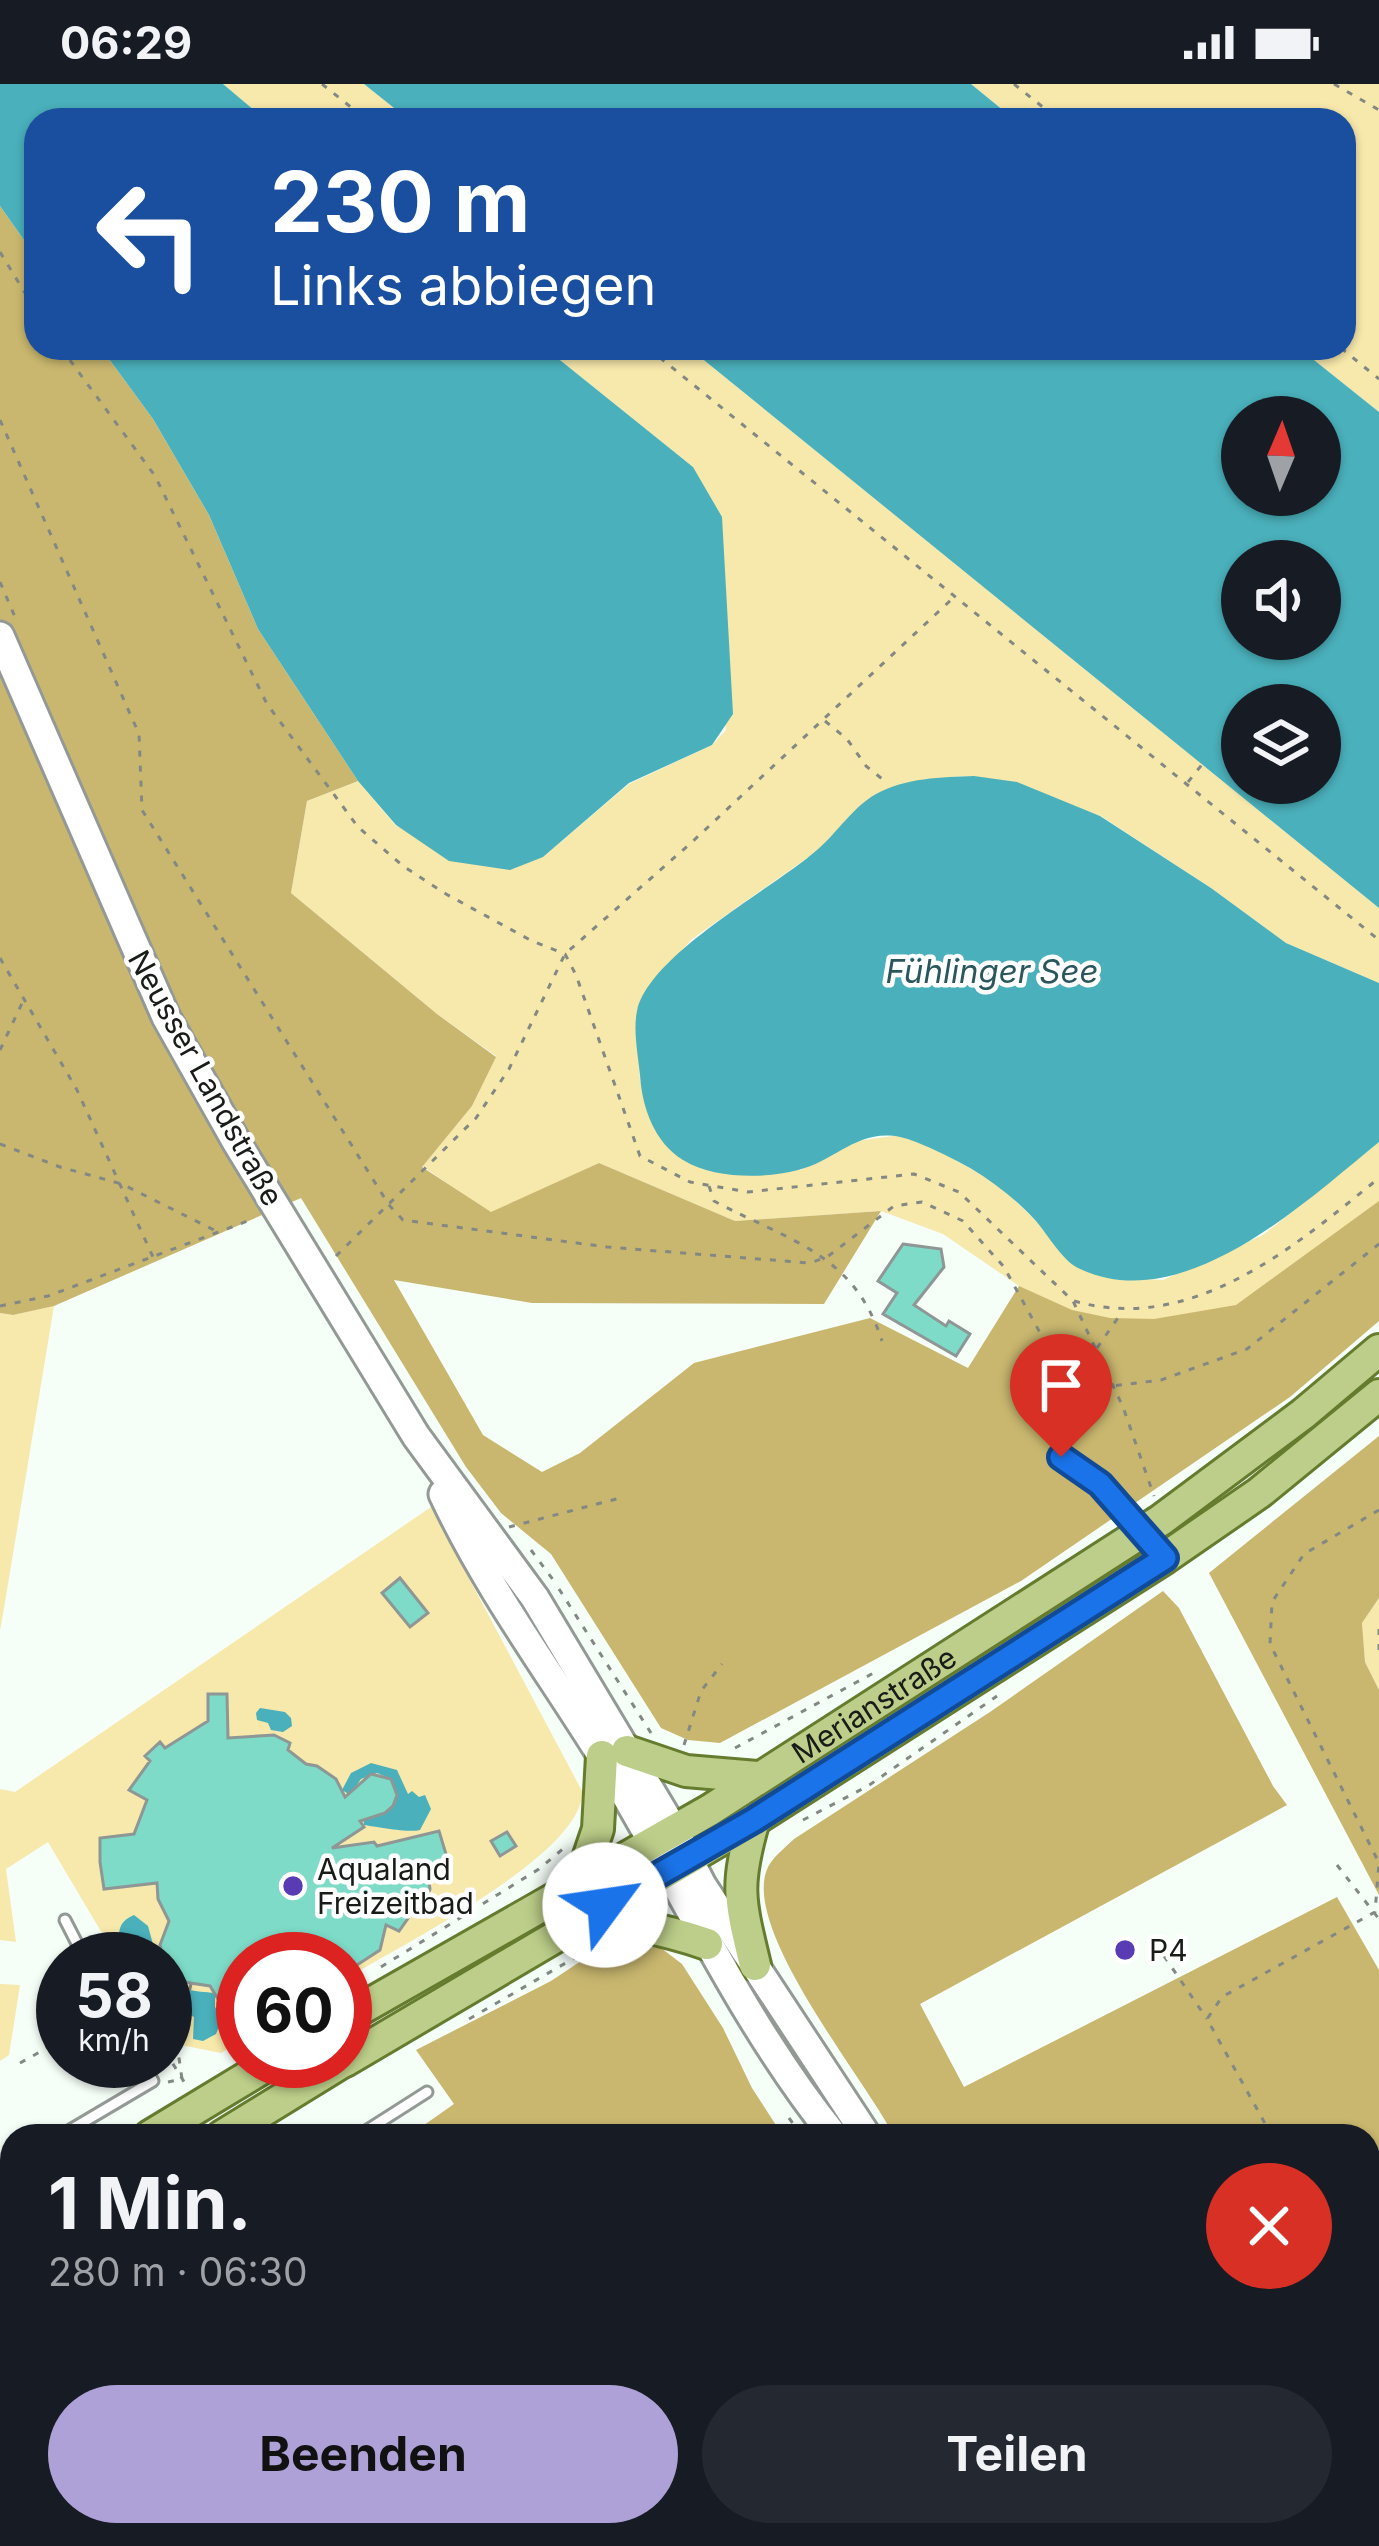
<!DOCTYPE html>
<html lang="de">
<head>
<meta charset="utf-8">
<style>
  :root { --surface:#171b24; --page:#242831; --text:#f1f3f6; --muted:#9ea1a6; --accent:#ada1d8 }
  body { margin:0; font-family:Inter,sans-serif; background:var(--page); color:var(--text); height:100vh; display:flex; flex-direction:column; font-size:45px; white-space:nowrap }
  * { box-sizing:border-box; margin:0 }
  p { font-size:39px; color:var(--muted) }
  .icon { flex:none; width:66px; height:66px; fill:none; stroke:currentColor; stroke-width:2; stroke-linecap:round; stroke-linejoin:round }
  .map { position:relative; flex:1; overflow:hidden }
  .sheet { position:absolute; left:0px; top:2040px; width:1380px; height:423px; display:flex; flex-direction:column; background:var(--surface); border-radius:36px 36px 0 0; box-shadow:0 3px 9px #0004 }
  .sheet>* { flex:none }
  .hud { position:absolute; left:24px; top:24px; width:1332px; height:252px; border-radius:36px; box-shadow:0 3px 9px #0004; background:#1a4fa0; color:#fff; overflow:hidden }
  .needle { width:78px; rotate:2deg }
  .tools { position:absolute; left:1221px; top:312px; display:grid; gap:24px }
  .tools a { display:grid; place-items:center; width:120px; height:120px; border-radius:50%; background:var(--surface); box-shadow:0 3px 9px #0004; font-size:60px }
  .speed { position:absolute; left:36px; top:1848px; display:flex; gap:24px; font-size:60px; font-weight:700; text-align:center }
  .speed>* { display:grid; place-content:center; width:156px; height:156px; border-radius:50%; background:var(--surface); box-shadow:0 3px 9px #0004; line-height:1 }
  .speed small { font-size:30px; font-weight:400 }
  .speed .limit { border:18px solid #d22; background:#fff; color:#111 }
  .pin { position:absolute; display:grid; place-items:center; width:102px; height:102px; color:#fff; margin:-123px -51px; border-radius:50% 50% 50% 0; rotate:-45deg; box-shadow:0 0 12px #0007 }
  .pin .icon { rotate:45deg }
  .me { position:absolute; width:132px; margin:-66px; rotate:59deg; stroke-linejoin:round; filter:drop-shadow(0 0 9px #0008) }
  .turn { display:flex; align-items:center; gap:42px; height:252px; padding:0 48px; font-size:54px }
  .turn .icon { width:156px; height:156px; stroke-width:2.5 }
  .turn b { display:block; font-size:84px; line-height:102px }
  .round { display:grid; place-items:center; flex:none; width:126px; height:126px; border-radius:63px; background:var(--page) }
  .headline { display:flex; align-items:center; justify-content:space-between; height:204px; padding:0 48px }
  h1 { font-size:72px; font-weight:700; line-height:90px }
  .action { display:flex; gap:24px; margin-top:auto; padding:24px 48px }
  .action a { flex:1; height:138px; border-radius:72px; background:var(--accent); color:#111; font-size:48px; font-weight:700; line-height:138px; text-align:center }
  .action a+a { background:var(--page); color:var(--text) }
  .status { display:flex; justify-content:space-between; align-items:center; height:84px; padding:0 60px; background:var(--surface); direction:ltr }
  .status svg { height:33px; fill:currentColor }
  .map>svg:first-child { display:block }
</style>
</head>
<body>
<div class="status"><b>06:29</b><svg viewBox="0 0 49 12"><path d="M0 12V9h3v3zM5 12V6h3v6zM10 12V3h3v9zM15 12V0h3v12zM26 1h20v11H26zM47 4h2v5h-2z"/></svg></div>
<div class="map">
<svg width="1379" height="2462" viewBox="0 0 1379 2462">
  <rect width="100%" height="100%" fill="#f6fef8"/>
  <!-- green -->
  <g fill="#f7e8ab">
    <polygon points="223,0 364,0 409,36 266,36"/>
    <polygon points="971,0 1379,0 1379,328 1299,264 1344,264 1344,36 1015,36"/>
    <polygon points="545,264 689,264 1379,824 1379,899 1286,859 1211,804 1101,732 974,692 949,693 902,700 874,711 817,767 692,855 649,904 637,926 640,998 801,1086 850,1058 900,1051 943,1069 999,1101 1035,1136 1118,1194 1163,1196 1263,1151 1379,1058 1379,1143 1263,1240 1042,1262 1019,1202 943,1150 881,1127 735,1137 599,1079 491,1129 422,1082 472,1022 496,972 437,930 291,809 307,717 358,697 396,742 543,773 629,700 712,661 726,646 693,383"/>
    <polygon points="54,1222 4,1524 0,1546 0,1229 13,1231"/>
    <path d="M431,1423l151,284c4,62 -186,157 -237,188v-20h-102v81l-22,13 -55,-11 -1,-83h-36l-8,-13 -9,4 -64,-108 -42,27 10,73 -16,-2v-151l15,3z"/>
    <polygon points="1379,1514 1379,1606 1365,1578 1362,1539"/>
    <polygon points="0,1900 20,1901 9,1971 0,1977"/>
    <polygon points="12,2216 12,2414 0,2393 0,2224"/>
    <polygon points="0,2411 12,2429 12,2451 26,2451 33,2462 0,2462"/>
    <polygon points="33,2451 97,2451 96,2462 39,2462"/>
    <polygon points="102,2451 203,2451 202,2462 101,2462"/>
    <polygon points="548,2451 682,2451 681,2462 546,2462"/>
    <polygon points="924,2451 988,2451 990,2462 923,2462"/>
  </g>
  <!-- forest -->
  <g fill="#c9b76f">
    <polygon points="0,122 36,173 36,264 101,264 153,335 209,431 258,545 358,697 307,717 291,809 437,930 496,973 472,1022 422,1083 491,1128 599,1079 735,1137 881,1127 824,1220 532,1219 394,1196 483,1351 542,1388 580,1369 694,1279 870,1234 968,1284 1019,1202 1072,1226 1110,1234 1154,1235 1236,1221 1379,1117 1379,1237 1290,1313 1021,1497 720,1659 688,1656 661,1644 551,1470 501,1429 466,1383 301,1114 54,1222 13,1231 0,1229"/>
    <polygon points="1379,1352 1379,1514 1362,1539 1365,1578 1379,1606 1379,1811 1209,1489"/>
    <path d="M1163,1507l16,17 94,178 14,19 -367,199 44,83 373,-190 42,73v576h-230l-7,-11h226v-399h-474c-29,-57 -155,-209 -126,-269 5,-10 18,-20 26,-28l196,-127z"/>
    <polygon points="634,1862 661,1864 682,1880 723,1944 752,2004 783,2052 422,2052 417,2046 454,2020 416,1966 551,1897 581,1877"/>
  </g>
  <!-- water -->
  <g fill="#4ab0bb" fill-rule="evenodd">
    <polygon points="0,0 223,0 266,36 36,36 36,173 0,122"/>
    <polygon points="364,0 971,0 1015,36 409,36"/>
    <polygon points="101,264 545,264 693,383 722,433 733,630 712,661 629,699 543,773 510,786 449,777 396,741 358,697 258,545 209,431 153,335"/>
    <path d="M689,264h610l80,64v496zM1242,333h78v78h-78zM1242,477h78v78h-78zM1242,621h78v78h-78z"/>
    <path d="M974,692l43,6 83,34 111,72 75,55 93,40v159c-74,60 -197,177 -301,126 -16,-8 -30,-33 -42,-47 -34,-37 -73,-60 -120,-79 -53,-22 -76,18 -118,28 -34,9 -84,9 -115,-10 -29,-18 -41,-53 -43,-85 -2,-20 -7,-45 -3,-64 12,-57 137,-123 180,-161 20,-17 36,-43 59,-56 29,-16 66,-17 98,-18z"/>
    <polygon points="260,1624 285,1628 291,1634 292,1642 283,1648 271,1646 268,1639 257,1636 256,1629"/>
    <path d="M371,1679l26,7 11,24 4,-3 7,6 6,-2 6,14 -11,21c-10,3 -43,-3 -56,-5l-1,-10 22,-2 12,-18 -6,-16 -14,-6 -16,6 -11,16 -8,-5 9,-17z"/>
    <path d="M134,1831l14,11 9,33h-14l-24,-19c-1,-13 3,-20 15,-25z"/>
    <path d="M165,1890c14,18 30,17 50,19v14l7,12 -6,15 -13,7 -10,-2 1,-22 -29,-13z"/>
  </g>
  <!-- building -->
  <g fill="#7ddbc7" stroke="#8e9795" stroke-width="3">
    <polygon points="903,1160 941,1165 944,1183 914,1221 946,1242 949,1237 970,1250 956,1272 883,1230 897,1209 878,1197"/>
    <polygon points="400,1494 428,1529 410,1543 382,1509"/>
    <polygon points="208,1610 227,1610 228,1654 274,1651 290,1659 288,1666 306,1680 317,1682 336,1695 345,1713 371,1690 391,1695 397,1711 393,1722 385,1729 360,1737 364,1743 332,1764 374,1758 377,1762 439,1747 446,1770 443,1790 428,1789 430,1805 424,1822 410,1818 409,1833 399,1847 386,1841 380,1866 354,1883 345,1886 345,1875 243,1875 243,1956 210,1902 184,1898 165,1881 160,1861 169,1837 158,1815 157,1799 104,1805 100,1778 100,1754 134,1750 147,1716 129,1706 150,1677 145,1672 160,1658 165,1664 208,1637"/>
    <polygon points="507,1748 516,1762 500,1772 491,1757"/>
  </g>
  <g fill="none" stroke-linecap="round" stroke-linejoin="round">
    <!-- lane casing -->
    <g stroke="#939a95" stroke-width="15">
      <g id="lane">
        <polyline points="1061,1373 1101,1400 1141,1445"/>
        <polyline points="65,1836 85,1875"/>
        <polyline points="60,2052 153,1997 141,1977"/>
        <polyline points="358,2052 427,2008"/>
        <polyline points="0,2087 12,2080"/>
      </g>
    </g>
    <!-- secondary casing -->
    <g stroke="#939a95" stroke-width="33">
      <g id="secondary">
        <polyline points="0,552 166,933 237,1059 416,1352 535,1514 674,1746 702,1801 867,2052"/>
        <path d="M443,1410c48,103 118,193 176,290 70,118 128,244 215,352"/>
        <polyline points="1108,2451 1115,2462"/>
      </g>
    </g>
    <!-- primary casing -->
    <g stroke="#657b2e" stroke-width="36">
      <g id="primary">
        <polyline points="627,1667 686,1687 757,1693"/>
        <path d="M754,1736c-19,66 -15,79 1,145"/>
        <polyline points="579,1801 598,1745 602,1672"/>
        <path d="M580,1837c45,0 84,8 127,23"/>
        <path id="s1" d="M345,1934l365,-208 451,-290 142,-106 76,-64"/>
        <polyline points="345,1977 754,1736 1165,1474 1259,1409 1379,1311"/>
        <polyline points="150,2052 274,1977"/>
        <polyline points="222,2052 344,1977"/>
        <polyline points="0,2147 12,2139"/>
        <polyline points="0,2186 12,2179"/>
      </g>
    </g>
    <!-- path -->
    <g stroke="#838884" stroke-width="3" stroke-dasharray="6 9" stroke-linecap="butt">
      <polyline points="322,0 367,36"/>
      <polyline points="1014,0 1059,36"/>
      <polyline points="1334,0 1379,26"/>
      <polyline points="0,168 36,227"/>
      <polyline points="61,264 155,392 267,620 358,743 403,782 446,810 532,857 565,870 576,891 640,1072 690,1098 748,1108 914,1090 959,1108 1073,1217 1123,1323 1154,1412"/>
      <polyline points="648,264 1379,856"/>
      <polyline points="1341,264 1379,295"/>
      <polyline points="0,336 139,650 142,726 389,1121 403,1136 607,1163 810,1179 827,1173 894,1122 922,1118 963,1137 1004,1183 1050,1267 1087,1296 1112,1302 1161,1296 1247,1265 1379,1160"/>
      <polyline points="0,498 15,533"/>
      <polyline points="825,637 847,655 866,682 886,698"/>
      <polyline points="1188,698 1204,678"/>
      <polyline points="0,874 77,1006 153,1173"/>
      <polyline points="0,966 24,915"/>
      <polyline points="0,1060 60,1083 122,1100 218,1148"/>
      <path d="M709,1102l5,15c75,40 140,52 168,140"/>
      <polyline points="336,1172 476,1034 509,985 565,870 692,758 952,515"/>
      <path d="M1074,1217c118,34 220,-54 305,-123"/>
      <polyline points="0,1222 48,1212 253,1135"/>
      <polyline points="1097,1264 1122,1228"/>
      <polyline points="509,1443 624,1413"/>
      <polyline points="531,1466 554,1497"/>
      <polyline points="559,1505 651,1649"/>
      <polyline points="1379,1545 1379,1575"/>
      <polyline points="684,1661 701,1607 722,1580"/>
      <polyline points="735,1664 879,1586"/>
      <polyline points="803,1736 868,1702 997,1612"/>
      <polyline points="1337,1781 1379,1835"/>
      <polyline points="1164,1872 1207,1935"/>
      <polyline points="122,1875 119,1870 136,1875"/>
      <polyline points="381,1883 539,1785 564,1764"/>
      <polyline points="165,1933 179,1940"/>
      <polyline points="469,1935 595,1862"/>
      <polyline points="165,1967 186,2001"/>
      <polyline points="20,1979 63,1955"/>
      <polyline points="168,1998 182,1995 177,1960 191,1900"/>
      <polyline points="789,2034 802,2052"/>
      <polyline points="1272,2052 1207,1935 1222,1913 1375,1828 1379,1779 1270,1560 1272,1518 1304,1470 1379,1426"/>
      <polyline points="1368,2227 1379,2250"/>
      <polyline points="0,2323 5,2334 12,2397"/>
      <polyline points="0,2402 12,2422"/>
      <polyline points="29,2451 35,2462"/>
      <polyline points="998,2451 1000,2462"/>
      <polyline points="1017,2451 1023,2462"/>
    </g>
    <!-- lane -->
    <use href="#lane" stroke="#fff" stroke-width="9"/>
    <!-- secondary -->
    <use href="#secondary" stroke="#fff" stroke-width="27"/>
    <!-- primary -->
    <use href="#primary" stroke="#bcce89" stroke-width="30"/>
  </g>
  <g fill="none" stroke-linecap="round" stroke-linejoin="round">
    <!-- route casing -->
    <g stroke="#114b97" stroke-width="30">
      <polyline id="route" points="605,1821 754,1736 1165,1474 1100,1400 1061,1373"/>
    </g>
    <!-- route -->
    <use href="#route" stroke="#1a73e8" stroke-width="21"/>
  </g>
  <!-- markers -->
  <g fill="#593cb4" stroke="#fff" stroke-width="4.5">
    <circle cx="293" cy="1802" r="12"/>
    <circle cx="1125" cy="1866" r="12"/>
  </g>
  <g text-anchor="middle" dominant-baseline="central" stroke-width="9" stroke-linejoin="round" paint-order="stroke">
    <!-- street labels -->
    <g font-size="30" fill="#181b18" stroke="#fff">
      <text transform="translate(206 994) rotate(61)">Neusser Landstraße</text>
      <text stroke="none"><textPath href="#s1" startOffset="615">Merianstraße</textPath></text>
    </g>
    <!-- poi labels -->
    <g font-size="30" fill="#181b18" stroke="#fff" text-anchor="start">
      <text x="317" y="1785">Aqualand<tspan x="317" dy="34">Freizeitbad</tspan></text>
      <text x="1149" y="1866">P4</text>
    </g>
    <!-- water labels -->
    <g font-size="33" font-style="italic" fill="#2a575c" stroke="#fff">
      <text x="992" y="887">Fühlinger See</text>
    </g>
  </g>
</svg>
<div class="tools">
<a><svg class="needle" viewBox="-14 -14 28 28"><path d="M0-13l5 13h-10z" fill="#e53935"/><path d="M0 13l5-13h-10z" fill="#9ea1a6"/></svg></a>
<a><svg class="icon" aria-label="sound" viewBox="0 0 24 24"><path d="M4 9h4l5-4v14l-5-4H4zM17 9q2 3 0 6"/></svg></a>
<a><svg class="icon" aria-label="layers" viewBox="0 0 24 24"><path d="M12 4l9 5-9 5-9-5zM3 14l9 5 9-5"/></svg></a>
</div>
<div class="speed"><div>58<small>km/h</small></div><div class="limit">60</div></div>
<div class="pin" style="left:1061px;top:1373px;background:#d93025"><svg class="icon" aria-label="arrive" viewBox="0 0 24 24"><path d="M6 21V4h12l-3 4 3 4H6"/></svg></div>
<svg class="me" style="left:605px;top:1821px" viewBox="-20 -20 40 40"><circle r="19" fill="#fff"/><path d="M0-13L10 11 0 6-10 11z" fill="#1a73e8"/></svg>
<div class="hud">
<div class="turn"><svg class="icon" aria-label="left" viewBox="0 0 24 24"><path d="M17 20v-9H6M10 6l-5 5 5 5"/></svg><div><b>230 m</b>Links abbiegen</div></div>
</div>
<section class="sheet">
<div class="headline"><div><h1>1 Min.</h1><p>280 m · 06:30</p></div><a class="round" style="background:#d93025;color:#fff"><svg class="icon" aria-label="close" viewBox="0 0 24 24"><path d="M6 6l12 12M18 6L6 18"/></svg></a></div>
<div class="action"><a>Beenden</a><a>Teilen</a></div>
</section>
</div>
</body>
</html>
